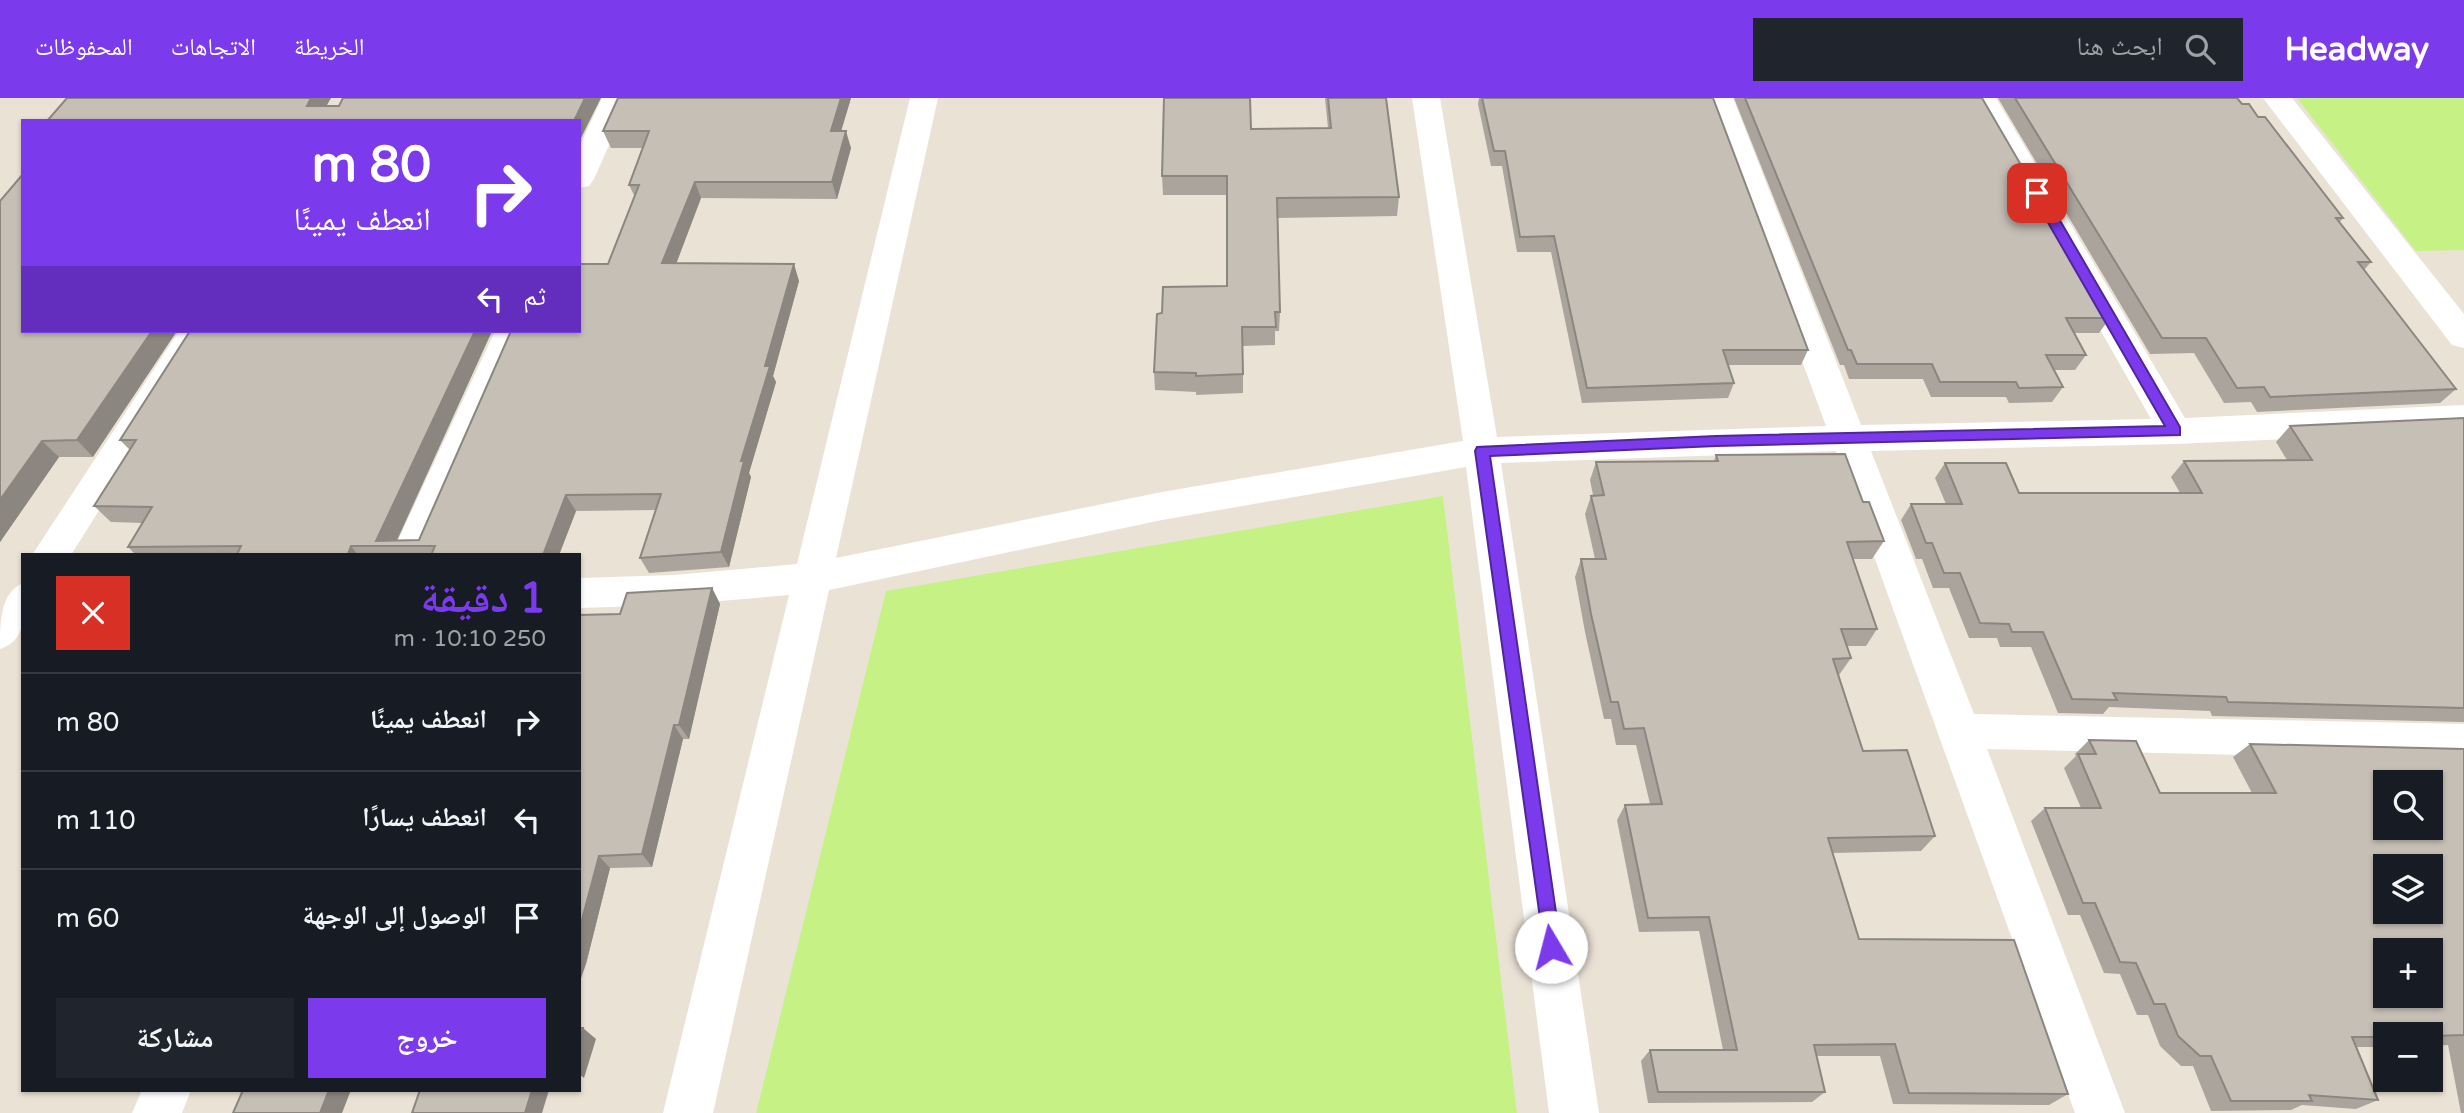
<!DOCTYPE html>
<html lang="ar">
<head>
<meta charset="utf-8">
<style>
  :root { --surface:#171b24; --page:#20242c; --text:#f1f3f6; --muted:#9ea1a6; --line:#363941; --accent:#7c3aed }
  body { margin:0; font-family:"Varela Round","Noto Naskh Arabic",sans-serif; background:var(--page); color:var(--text); direction:rtl; height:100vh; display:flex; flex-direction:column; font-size:26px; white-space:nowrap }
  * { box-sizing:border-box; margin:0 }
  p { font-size:23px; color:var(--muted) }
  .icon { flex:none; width:38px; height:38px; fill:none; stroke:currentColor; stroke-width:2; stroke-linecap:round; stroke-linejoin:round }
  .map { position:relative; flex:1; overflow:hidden; direction:ltr }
  .sheet { position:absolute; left:21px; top:455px; width:560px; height:539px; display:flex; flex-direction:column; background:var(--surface); border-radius:0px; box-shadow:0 2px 5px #0004; direction:rtl }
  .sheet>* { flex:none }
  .guide { position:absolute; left:21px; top:21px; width:560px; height:214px; border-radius:0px; box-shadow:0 2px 5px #0004; direction:rtl; background:#7c3aed; color:#fff; overflow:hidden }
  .controls { position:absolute; left:2373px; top:672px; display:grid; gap:14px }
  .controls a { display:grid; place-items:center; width:70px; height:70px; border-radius:0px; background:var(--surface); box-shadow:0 2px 5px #0004; font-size:35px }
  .pin { position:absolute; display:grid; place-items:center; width:60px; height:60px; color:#fff; margin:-30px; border-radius:14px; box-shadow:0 4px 10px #0006 }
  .me { position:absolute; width:77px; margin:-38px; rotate:352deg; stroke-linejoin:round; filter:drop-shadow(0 0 5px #0008) }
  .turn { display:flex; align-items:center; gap:24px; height:147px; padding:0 35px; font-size:32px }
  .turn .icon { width:91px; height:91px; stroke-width:2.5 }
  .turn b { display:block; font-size:49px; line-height:60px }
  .then { display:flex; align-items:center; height:66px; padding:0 35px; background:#0003; gap:14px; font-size:26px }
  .round { display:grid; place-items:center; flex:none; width:74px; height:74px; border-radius:0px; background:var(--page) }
  .head { display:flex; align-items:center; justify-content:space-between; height:119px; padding:0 35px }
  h1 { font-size:42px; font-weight:800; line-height:52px; color:var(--accent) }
  .action { display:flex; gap:14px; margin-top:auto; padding:14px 35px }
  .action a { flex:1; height:80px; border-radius:0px; background:var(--accent); color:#fff; font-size:28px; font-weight:800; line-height:80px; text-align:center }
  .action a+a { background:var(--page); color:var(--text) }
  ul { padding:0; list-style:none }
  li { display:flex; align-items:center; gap:21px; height:98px; padding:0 35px; border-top:2px solid var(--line) }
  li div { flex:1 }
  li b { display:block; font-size:26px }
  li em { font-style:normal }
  header { display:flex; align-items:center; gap:42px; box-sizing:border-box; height:98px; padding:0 35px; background:var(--accent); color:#fff }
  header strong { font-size:33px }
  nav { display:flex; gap:38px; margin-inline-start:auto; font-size:24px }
  .search { width:490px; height:63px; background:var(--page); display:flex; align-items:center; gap:18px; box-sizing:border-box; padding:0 24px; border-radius:0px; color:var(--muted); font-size:26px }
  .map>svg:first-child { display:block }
</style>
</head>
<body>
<header>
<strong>Headway</strong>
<div class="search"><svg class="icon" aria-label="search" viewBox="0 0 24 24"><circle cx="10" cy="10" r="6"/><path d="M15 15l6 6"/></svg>ابحث هنا</div>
<nav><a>الخريطة</a><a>الاتجاهات</a><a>المحفوظات</a></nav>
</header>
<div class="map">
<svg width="2464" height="1015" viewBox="0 0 2464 1015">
  <rect width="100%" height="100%" fill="#ebe2d6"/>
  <!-- pitch -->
  <g fill="#c6f285">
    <polygon points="2297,0 2464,0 2464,152 2416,153"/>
    <polygon points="1443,398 1517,1015 756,1015 886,493"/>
  </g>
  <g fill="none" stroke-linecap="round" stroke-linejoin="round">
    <!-- street -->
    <g fill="#fff" fill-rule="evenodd">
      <polygon points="602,0 630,0 594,81 589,88 579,90 579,49"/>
      <polygon points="910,0 938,0 836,460 1162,394 1463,343 1412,0 1440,0 1497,339 1826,328 1705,0 1733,0 1861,327 2151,321 1968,0 1996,0 2185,320 2464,307 2464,333 2175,346 1871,353 1974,616 2464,626 2464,662 1987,651 2125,1015 2075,1015 1836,353 1501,365 1599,1015 1549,1015 1466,369 1162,422 829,492 713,1015 663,1015 789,497 674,507 579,510 579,480 674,477 797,466"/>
      <polygon points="2263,0 2292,0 2464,216 2464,250 2452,247"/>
      <polygon points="179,233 212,233 71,457 32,457"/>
      <polygon points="495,233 527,233 429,457 391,457"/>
      <path d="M23,485c0,27 7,56 -23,66 0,-27 0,-56 23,-66z"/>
      <polygon points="142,992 191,992 182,1015 132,1015"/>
    </g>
  </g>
  <!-- wall -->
  <g fill="#aaa49d">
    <polygon points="618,0 851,0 841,33 851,50 837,101 701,100 676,166 799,183 773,278 776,284 749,375 751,379 729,469 649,475 640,460 656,412 576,413 559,457 136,457 128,449 143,425 111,424 94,408 130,352 120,342 190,233 492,233 397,443 419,442 608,166 635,99 629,87 643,50 611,50 603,33"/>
    <polygon points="1325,0 1386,0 1399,99 1397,118 1277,120 1280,214 1279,233 1275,233 1275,247 1243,248 1243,295 1196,297 1196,294 1155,292 1154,274 1162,215 1227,188 1227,97 1163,97 1162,78 1251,31 1328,30"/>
    <polygon points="1479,0 1713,0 1808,252 1801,267 1728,267 1734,285 1728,300 1582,305 1551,154 1517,154 1502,68 1491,68 1478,6"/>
    <polygon points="1734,0 1982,0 2110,220 2099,235 2074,235 2086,257 2075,272 2054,272 2063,289 2052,304 2009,305 2006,299 1931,299 1923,281 1849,281 1844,267 1840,267"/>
    <polygon points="1998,0 2237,0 2242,6 2258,19 2343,120 2340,124 2371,164 2364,172 2456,291 2440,305 2257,314 2251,304 2224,305 2194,255 2150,256"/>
    <polygon points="0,103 93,359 59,359 0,444"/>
    <polygon points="2464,320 2464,624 2212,618 2210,613 2109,609 2103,616 2058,615 2031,549 2000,549 1997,540 1969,540 1949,490 1933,490 1922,461 1916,461 1901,422 1911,406 1946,406 1935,380 1945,365 2019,395 2180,395 2171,379 2184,363 2287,362 2276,344 2290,328"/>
    <polygon points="1716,357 1863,404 1884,443 1872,461 1853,461 1877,531 1866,548 1847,548 1851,560 1839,577 1863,653 1935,738 1921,753 1832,755 1859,841 2068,996 2049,1007 1893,1006 1880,958 1817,958 1825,994 1812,1004 1648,1005 1641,963 1650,952 1723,952 1699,833 1639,834 1617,722 1625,707 1650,706 1636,647 1616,647 1611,621 1604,621 1585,534 1575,479 1581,461 1595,461 1585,416 1591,398 1593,397 1590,382 1596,364 1714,363"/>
    <polygon points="712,490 720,506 689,641 683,641 652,769 610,770 586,866 620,516"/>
    <polygon points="2089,642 2160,695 2252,695 2233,659 2250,646 2464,651 2464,1015 2461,1015 2448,947 2431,948 2431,936 2385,936 2385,949 2356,949 2378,1002 2356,1011 2302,1007 2291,1012 2211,1013 2193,968 2181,968 2160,948 2148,917 2137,917 2120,876 2104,875 2080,817 2068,817 2031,723 2045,710 2081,710 2064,670 2076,658 2075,656"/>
  </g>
  <!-- shaded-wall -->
  <g fill="#8b867f">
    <polygon points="311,0 331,0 318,23 307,8"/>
    <polygon points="585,0 601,0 579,44 579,23 574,23"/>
    <polygon points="841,0 851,0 836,50 831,33"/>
    <polygon points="846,33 851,50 837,101 832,84"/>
    <polygon points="695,84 701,100 670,182 662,165"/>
    <polygon points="794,166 799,183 773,278 776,284 749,375 751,379 729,469 721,454 741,363 765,268"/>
    <polygon points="152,233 177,233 93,359 77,342"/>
    <polygon points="475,233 492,233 394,448 376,443"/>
    <polygon points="42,343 59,359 0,444 0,402"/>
    <polygon points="566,397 576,413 559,457 543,457"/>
    <polygon points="351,448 358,457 349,457 348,456"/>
    <polygon points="712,490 720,506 689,641 679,627"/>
    <polygon points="674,627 683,641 652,769 642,756"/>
    <polygon points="599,758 610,770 586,866 579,886 579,833"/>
    <polygon points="583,930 596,941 584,980 579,976 579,944"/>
    <polygon points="329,992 351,992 342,1015 320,1015"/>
    <polygon points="532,992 549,992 542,1015 525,1015"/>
  </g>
  <!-- building -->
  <g fill="#c6bfb6" stroke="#8b867f" stroke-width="2" fill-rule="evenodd">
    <polygon points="67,0 311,0 307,8 339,8 343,0 585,0 574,23 47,23"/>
    <polygon points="618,0 841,0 831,33 846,33 832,84 695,84 662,165 794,166 765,268 770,268 741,363 744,363 721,454 640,460 661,396 566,397 543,457 431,457 435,448 351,448 348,456 237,456 241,448 128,449 152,409 94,408 136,342 120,342 190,233 475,233 376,443 419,442 511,233 579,233 579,166 608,166 639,87 629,87 649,33 603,33"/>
    <polygon points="1164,0 1250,0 1251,31 1331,30 1328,0 1386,0 1399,99 1277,100 1280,214 1275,214 1276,229 1242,229 1243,276 1196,278 1196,275 1154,274 1157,216 1162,215 1163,189 1227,188 1227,78 1162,78"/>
    <polygon points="1482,0 1713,0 1808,252 1723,252 1734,285 1587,290 1554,138 1520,139 1505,53 1494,53"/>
    <polygon points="1745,0 1982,0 2110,220 2066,220 2086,257 2046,257 2063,289 2019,290 2016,284 1940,284 1932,266 1857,266 1851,252 1848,252"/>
    <polygon points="2015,0 2237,0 2242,6 2249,6 2258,19 2265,19 2343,120 2336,120 2371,164 2358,164 2456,291 2270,299 2264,289 2237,290 2206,240 2162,240"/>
    <polygon points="23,76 23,233 152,233 77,342 42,343 0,402 0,103"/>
    <polygon points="2464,320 2464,610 2228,604 2226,599 2113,595 2117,602 2072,601 2043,534 2012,534 2009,526 1980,525 1960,475 1944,475 1932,445 1926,445 1911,406 1962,406 1945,365 2006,365 2019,395 2202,395 2184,363 2312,362 2290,328"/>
    <polygon points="1845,356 1863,404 1869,404 1884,443 1847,444 1877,531 1841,531 1851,560 1833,561 1863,653 1907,652 1935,738 1828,740 1859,841 2014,842 2068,996 1909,995 1895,946 1814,947 1825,994 1658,994 1650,952 1737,952 1709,819 1648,820 1625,707 1662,706 1644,630 1624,631 1618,604 1611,604 1591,516 1581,461 1606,461 1591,398 1604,397 1596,364 1718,363 1716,357"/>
    <polygon points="712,490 679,627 674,627 642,756 599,758 579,833 579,517 620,516 627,495"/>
    <path d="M2089,642l47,1 24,52h116l-26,-49 214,5v286l-33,1v-2h-46v3h-33l26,63 -69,-5 3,6h-81l-20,-45h-11l-22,-20 -13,-32h-11l-18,-41 -16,-1 -25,-59h-12l-38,-95h56l-23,-54h18zM2385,684h46v46h-46zM2385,768h46v46h-46zM2385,852h46v46h-46z"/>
    <polygon points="579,930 583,930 579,944"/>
    <polygon points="243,992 329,992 320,1015 233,1015"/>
    <polygon points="420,992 532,992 525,1015 412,1015"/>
  </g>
  <!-- route -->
  <polygon fill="#7c3aed" stroke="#51269a" stroke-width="2" points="2037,91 2044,95 2180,329 2180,337 1716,348 1490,358 1561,849 1558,856 1551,858 1545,856 1475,353 1477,349 1716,338 2165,328 2031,95"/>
</svg>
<div class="controls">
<a><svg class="icon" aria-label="search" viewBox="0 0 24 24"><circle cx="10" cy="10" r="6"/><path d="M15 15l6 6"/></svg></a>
<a><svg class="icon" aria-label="layers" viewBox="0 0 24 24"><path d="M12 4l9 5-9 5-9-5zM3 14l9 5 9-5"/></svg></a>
<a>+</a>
<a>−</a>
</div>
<div class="pin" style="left:2037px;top:95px;background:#d93025"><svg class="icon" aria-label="arrive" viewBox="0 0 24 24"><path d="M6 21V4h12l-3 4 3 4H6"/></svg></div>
<svg class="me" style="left:1551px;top:849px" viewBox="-20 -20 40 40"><circle r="19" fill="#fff"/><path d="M0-13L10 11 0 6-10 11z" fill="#7c3aed"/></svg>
<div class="guide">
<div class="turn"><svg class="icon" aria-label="right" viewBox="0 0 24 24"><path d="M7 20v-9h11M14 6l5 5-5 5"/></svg><div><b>80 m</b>انعطف يمينًا</div></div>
<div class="then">ثم<svg class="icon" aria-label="left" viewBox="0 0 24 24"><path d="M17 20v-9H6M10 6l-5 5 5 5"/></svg></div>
</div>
<section class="sheet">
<div class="head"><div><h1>1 دقيقة</h1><p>250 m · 10:10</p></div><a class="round" style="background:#d93025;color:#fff"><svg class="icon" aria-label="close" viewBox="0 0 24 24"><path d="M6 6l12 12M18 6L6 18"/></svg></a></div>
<ul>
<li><svg class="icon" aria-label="right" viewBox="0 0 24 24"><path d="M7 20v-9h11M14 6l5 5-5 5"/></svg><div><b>انعطف يمينًا</b></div><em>80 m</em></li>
<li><svg class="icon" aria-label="left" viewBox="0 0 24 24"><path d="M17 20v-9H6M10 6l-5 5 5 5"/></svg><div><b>انعطف يسارًا</b></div><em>110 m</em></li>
<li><svg class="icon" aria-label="arrive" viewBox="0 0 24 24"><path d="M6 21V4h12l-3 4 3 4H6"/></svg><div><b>الوصول إلى الوجهة</b></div><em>60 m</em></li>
</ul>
<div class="action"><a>خروج</a><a>مشاركة</a></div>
</section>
</div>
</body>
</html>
